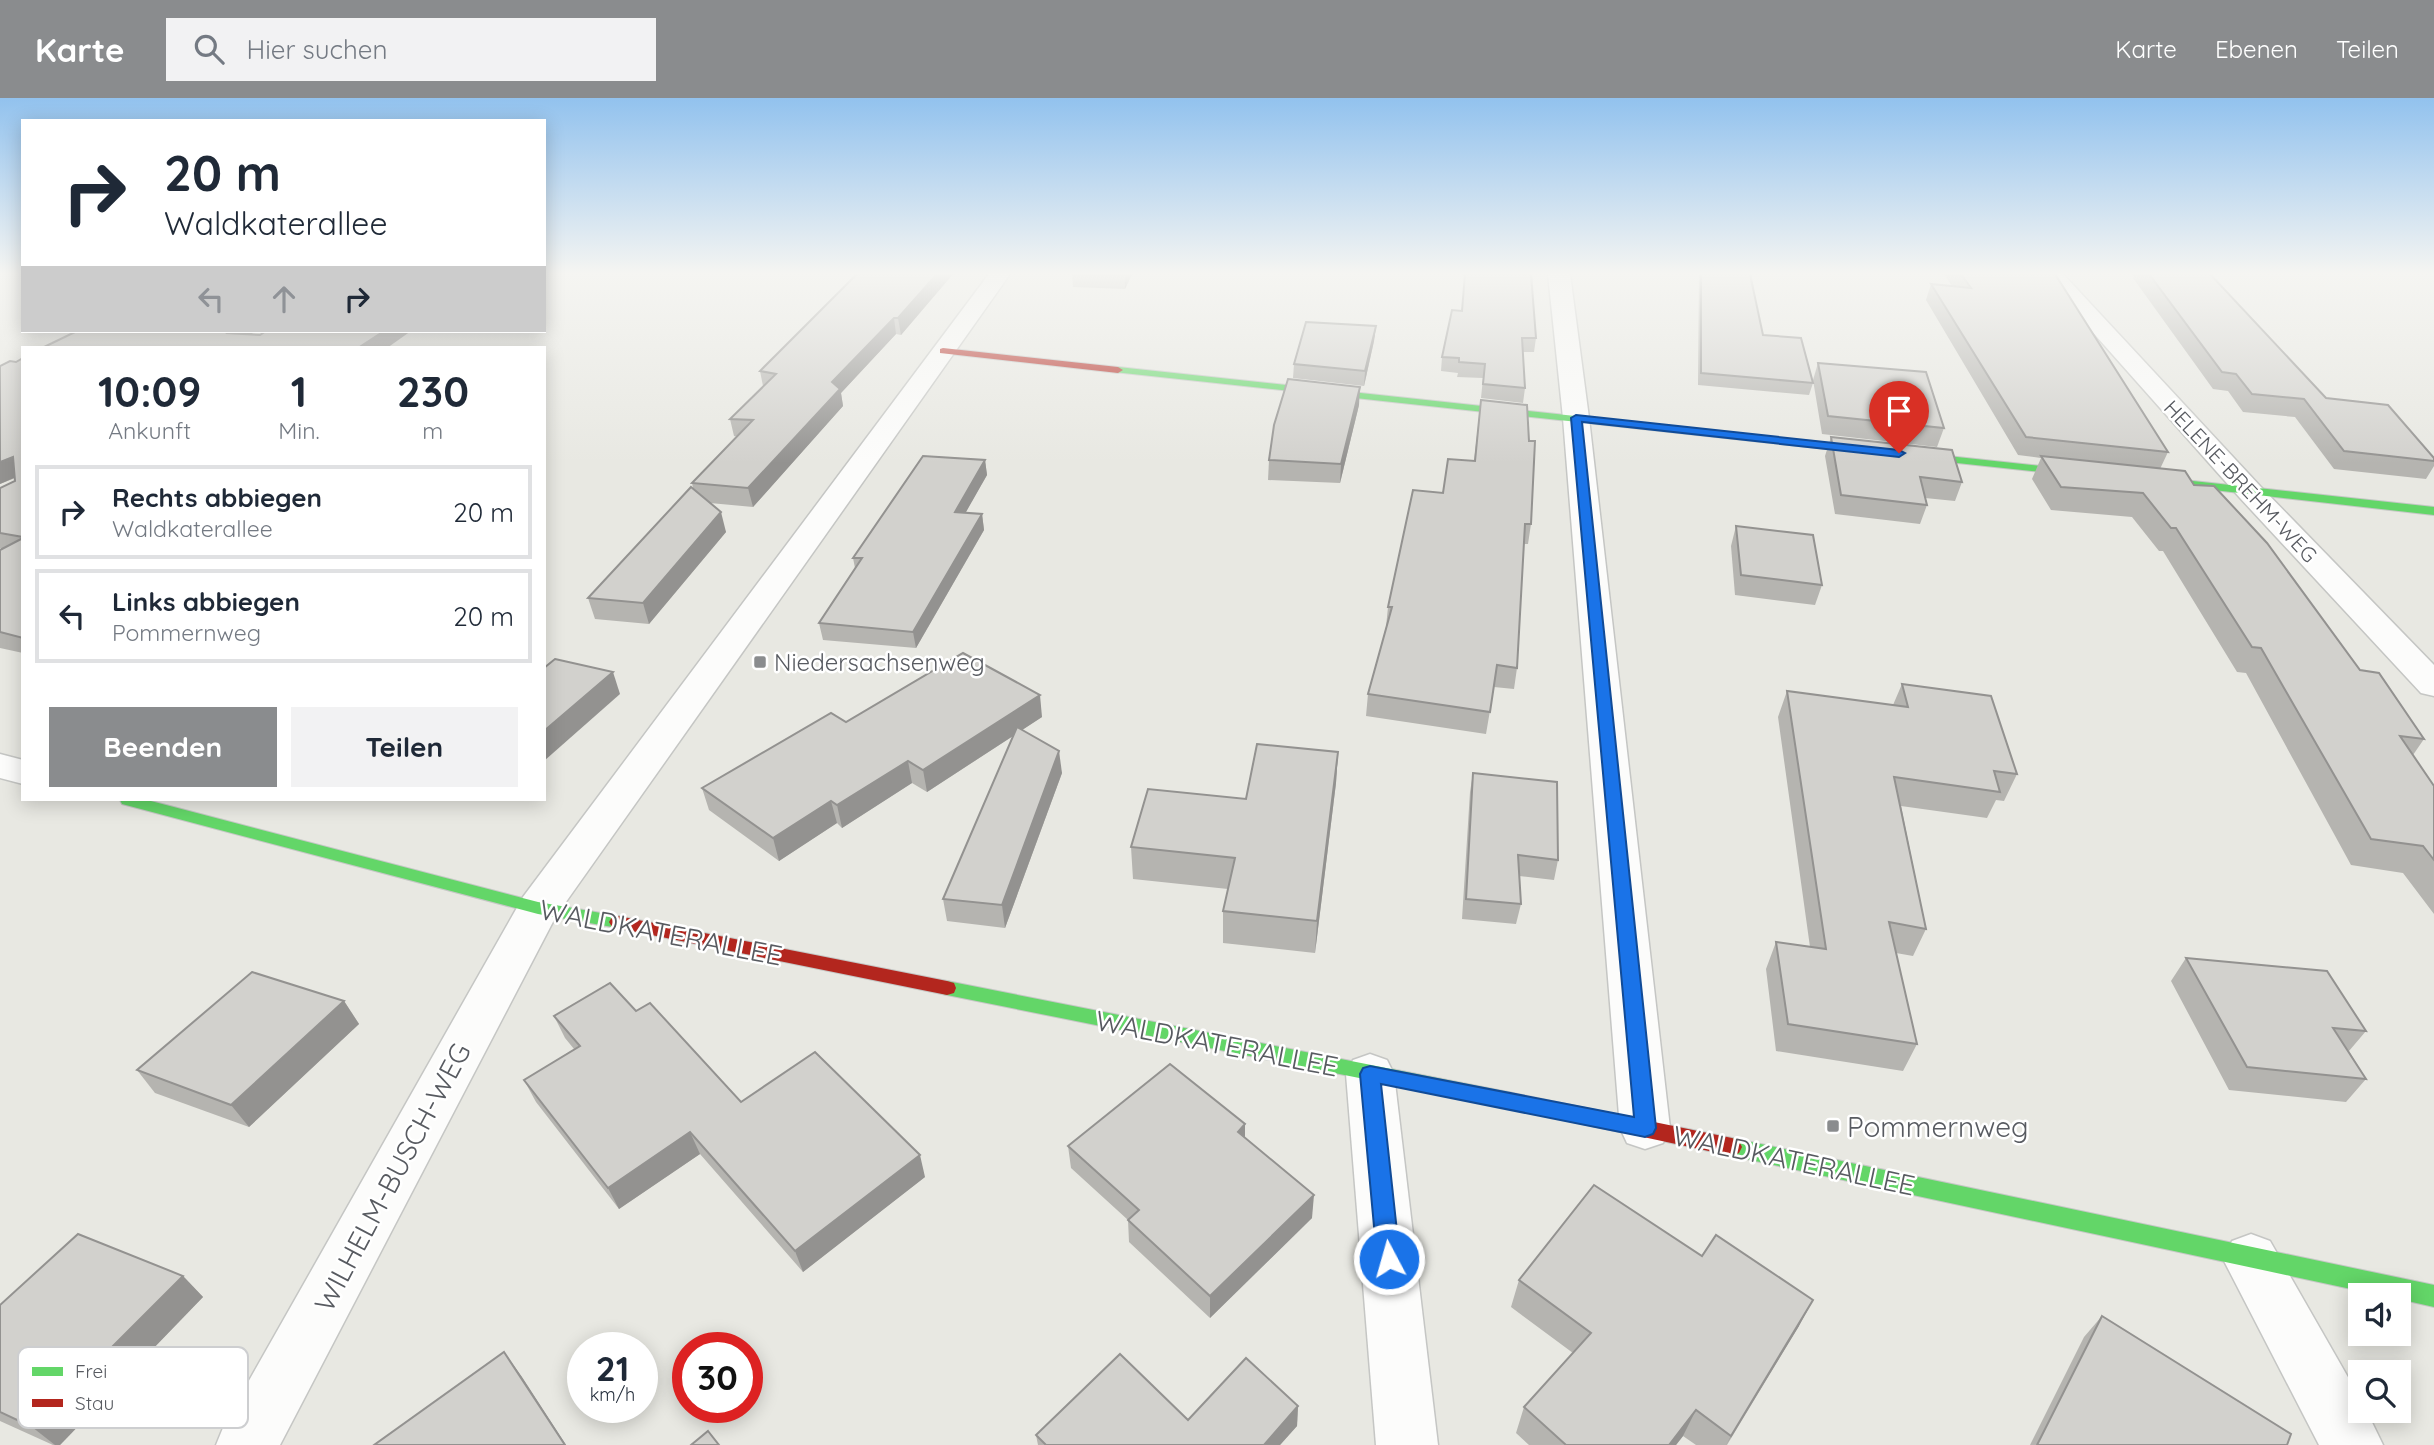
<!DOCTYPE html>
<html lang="de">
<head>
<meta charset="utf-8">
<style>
  :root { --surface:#fff; --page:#f2f2f3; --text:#1f2937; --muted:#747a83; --line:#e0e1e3; --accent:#8a8c8e }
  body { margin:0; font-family:Quicksand,sans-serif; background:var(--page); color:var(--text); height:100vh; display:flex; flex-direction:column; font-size:26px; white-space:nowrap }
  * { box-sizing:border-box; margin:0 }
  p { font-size:23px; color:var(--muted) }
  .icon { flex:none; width:38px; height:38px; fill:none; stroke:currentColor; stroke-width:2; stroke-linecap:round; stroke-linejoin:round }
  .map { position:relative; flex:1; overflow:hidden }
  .sheet { position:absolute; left:21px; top:248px; width:525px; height:455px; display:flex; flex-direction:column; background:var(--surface); border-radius:0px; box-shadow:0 4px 18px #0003 }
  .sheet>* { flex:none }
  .guide { position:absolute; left:21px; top:21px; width:525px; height:214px; border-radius:0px; box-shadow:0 4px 18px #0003; background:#fff; color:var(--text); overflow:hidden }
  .controls { position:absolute; left:2348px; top:1185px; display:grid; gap:14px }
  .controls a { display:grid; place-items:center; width:63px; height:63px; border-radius:0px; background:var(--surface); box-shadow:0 4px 18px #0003; font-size:35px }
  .speed { position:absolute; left:567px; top:1234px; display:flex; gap:14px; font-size:35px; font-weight:700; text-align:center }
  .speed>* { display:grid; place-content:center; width:91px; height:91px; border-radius:50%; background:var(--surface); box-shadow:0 4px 18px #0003; line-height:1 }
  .speed small { font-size:18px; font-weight:400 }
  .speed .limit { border:10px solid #d22; background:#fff; color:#111 }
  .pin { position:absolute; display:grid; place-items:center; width:60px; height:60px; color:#fff; margin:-72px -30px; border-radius:50% 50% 50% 0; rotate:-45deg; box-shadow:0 0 7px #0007 }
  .pin .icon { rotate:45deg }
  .me { position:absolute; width:77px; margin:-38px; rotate:354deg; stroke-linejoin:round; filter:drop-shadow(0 0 5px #0008) }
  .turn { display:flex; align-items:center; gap:24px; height:147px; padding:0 28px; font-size:32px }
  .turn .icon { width:91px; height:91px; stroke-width:2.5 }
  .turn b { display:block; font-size:49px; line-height:60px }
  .lanes { display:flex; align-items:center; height:66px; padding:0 28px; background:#0003; justify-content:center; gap:35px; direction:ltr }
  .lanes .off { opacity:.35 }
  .eta { display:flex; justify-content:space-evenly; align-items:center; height:119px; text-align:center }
  .eta b { font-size:42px; font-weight:700; line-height:49px }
  .button { display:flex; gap:14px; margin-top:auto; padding:14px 28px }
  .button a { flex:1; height:80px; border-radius:0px; background:var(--accent); color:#fff; font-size:28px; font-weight:700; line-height:80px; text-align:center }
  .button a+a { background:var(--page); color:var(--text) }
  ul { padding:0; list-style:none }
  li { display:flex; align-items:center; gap:21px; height:94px; margin:0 14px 10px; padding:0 14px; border:4px solid var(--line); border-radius:0px }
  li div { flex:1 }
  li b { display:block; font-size:26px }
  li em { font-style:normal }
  header { display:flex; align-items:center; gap:42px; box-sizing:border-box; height:98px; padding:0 35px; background:var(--accent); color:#fff }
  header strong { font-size:33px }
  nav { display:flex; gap:38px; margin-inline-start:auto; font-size:24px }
  .search { width:490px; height:63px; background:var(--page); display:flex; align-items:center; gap:18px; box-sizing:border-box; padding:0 24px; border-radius:0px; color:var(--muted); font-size:26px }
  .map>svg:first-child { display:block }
</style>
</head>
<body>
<header>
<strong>Karte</strong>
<div class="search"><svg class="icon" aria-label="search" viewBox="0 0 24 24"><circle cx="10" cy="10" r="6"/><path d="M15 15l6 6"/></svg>Hier suchen</div>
<nav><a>Karte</a><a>Ebenen</a><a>Teilen</a></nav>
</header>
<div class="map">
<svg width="2434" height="1347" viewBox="0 0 2434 1347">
  <rect width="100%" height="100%" fill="#e8e8e2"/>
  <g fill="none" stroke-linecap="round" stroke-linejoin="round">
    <!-- street casing -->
    <g stroke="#c5c6c4" stroke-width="3">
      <g id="street">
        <polygon points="989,176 1010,176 556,818 280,1347 216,1347 225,1325 523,799"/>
        <polygon points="1548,176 1570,176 1589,320 1670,1030 1663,1045 1645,1051 1627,1045 1620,1030 1563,320"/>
        <polygon points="2041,176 2063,176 2260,388 2434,567 2434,598 2421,595 2240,400"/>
        <polygon points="0,656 23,662 23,686 0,680"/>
        <polygon points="1370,956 1387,962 1394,976 1438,1347 1376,1347 1346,976 1353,962"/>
        <polygon points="2251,1136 2270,1143 2361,1302 2361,1312 2366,1312 2383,1347 2319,1347 2223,1161 2232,1143"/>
      </g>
    </g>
    <!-- fast casing -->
    <g stroke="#c5c7c5" stroke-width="2">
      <g id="fast">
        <polygon points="1118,269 2087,373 2093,376 2087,379 1114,274 1113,272"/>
        <polygon points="2165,380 2434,409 2434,417 2161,386 2159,384"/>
        <polygon points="120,702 147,702 538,804 618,818 624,819 627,824 624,829 618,830 538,816 122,706"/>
        <polygon points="947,883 1508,994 1515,996 1518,1002 1515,1008 1508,1010 947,897 940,895 938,890 940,885"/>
        <polygon points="1732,1040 2434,1187 2434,1209 2399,1201 2399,1197 2379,1197 1732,1058 1725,1055 1722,1049 1725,1043"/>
      </g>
    </g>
    <!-- jam casing -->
    <g stroke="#c5c7c5" stroke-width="2">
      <g id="jam">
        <polygon points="943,250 1118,269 1123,272 1118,275 940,255 940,251"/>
        <polygon points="618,818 947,883 954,885 956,890 954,895 947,897 612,829 609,824 612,819"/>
        <polygon points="1508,994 1732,1040 1739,1043 1742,1049 1739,1055 1732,1058 1508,1010 1501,1008 1498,1002 1501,996"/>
      </g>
    </g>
    <!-- street -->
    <use href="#street" fill="#fcfcfb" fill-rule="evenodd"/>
    <!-- fast -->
    <use href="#fast" fill="#63d668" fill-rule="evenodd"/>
    <!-- jam -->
    <use href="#jam" fill="#b3261e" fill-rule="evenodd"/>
  </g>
  <!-- wall -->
  <g fill="#b5b4b0">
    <polygon points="857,176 953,176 901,237 896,236 841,295 843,308 753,409 710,405 726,434 649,526 595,521 588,500 693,390 692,385 738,339 734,338 730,321 763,288 760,273"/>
    <polygon points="1072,176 1132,176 1125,191 1073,189"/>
    <polygon points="1699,176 1750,176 1763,237 1813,285 1809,297 1698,287"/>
    <polygon points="1944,176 2055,176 2168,354 2160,371 2194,387 2360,572 2424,641 2413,657 2434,688 2434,816 2403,775 2351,767 2246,575 2237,574 2163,453 2159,453 2132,419 2051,412 2032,381 2041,360 2018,357 1926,202 1931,186 1952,188"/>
    <polygon points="2134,176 2149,176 2326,300 2434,360 2434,368 2426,381 2334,371 2295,319 2243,314 2228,293 2213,291 2133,180"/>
    <polygon points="1452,212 1536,240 1534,254 1523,254 1525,290 1523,305 1481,300 1483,280 1457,279 1458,275 1441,273 1442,259"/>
    <polygon points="1376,228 1374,243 1364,288 1293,280 1294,266"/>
    <polygon points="23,260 23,555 0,550 0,452 2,450 0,450 0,390 15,383 15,380 0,386 0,268 16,264"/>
    <polygon points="1818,265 1944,330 1937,349 1822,336 1813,282"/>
    <polygon points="1481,302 1531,426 1528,446 1524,446 1517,570 1514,591 1494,589 1486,636 1366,618 1368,596 1386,529 1388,509 1443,395 1474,363"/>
    <polygon points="1359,307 1340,385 1268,382 1269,362"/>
    <polygon points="1831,339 1962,384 1955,403 1925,400 1927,407 1920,426 1835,416 1825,358"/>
    <polygon points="985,362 987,377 965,415 982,416 984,432 916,550 823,542 819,525 855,470 853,460"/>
    <polygon points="1736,428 1822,487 1815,507 1735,497 1731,448"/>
    <polygon points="1902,586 2017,676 2004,703 1996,702 1987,720 1901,708 1926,831 1913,858 1896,855 1917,946 1903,973 1776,953 1766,871 1776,844 1810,849 1778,619 1787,593 1893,607"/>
    <polygon points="1042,619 1022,632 1062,675 1005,830 947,823 943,801 1013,638 927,694 912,685 842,730 837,725 779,763 709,712 702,690 846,624"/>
    <polygon points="1338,654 1336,685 1315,855 1223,845 1223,813 1228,791 1133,781 1131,749 1246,701"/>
    <polygon points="1473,675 1558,762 1554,782 1519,778 1521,806 1516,826 1462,821 1470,694"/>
    <polygon points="2186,860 2366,933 2349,953 2366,981 2346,1004 2229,992 2171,883"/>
    <polygon points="344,903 359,926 249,1029 155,995 137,972"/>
    <polygon points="636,913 741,1004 925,1079 803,1174 700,1056 619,1111 536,1004 524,982 574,951 565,940 554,918"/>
    <polygon points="1245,1026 1245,1040 1312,1120 1210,1220 1129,1144 1128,1122 1071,1070 1068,1048"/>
    <polygon points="183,1178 203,1199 60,1347 53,1347 0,1323 0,1207"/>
    <polygon points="1519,1182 1799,1228 1727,1347 1696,1347 1683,1338 1676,1347 1529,1347 1516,1335 1524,1309 1573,1255 1511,1209"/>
    <polygon points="2102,1218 2287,1347 2030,1347 2084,1239"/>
    <polygon points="1298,1308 1297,1328 1280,1347 1038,1347 1036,1337 1188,1322"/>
  </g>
  <!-- shaded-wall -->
  <g fill="#939290">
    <polygon points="937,176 953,176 901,237 898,220"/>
    <polygon points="1125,176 1132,176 1125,191"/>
    <polygon points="894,220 896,236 841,295 843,308 753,409 748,390 832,284"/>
    <polygon points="1376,228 1374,243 1364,288 1365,273"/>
    <polygon points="228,233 257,233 239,243 227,235"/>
    <polygon points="384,233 411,233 387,250 358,250"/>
    <polygon points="1360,289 1359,307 1340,385 1341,366"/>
    <polygon points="13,359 23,376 0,386 0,364"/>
    <polygon points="985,362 987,377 957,430 955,414"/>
    <polygon points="721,414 726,434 649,526 643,505"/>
    <polygon points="982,416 984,432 916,550 913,534"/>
    <polygon points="613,574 620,596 544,663 544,633"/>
    <polygon points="1040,597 1042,619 927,694 923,672"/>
    <polygon points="1059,653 1062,675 1005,830 1002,807"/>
    <polygon points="1338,654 1336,685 1315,855 1317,823"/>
    <polygon points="908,663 912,685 842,730 837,707"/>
    <polygon points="831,703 837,725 779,763 773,740"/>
    <polygon points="344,903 359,926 249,1029 231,1007"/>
    <polygon points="1245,1026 1245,1049 1238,1034"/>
    <polygon points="690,1034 700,1056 619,1111 608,1090"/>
    <polygon points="920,1057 925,1079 803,1174 795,1153"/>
    <polygon points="1314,1097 1312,1120 1210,1220 1210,1198"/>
    <polygon points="183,1178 203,1199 60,1347 55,1347 32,1329"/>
    <polygon points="1813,1202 1799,1228 1726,1347 1731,1338"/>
    <polygon points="504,1254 522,1279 566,1347 565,1347"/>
    <polygon points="1298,1308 1297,1328 1280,1347 1264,1347"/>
    <polygon points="1696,1312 1683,1338 1676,1347 1669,1347"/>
  </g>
  <!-- building -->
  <g fill="#d2d1cd" stroke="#939290" stroke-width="2">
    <polygon points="857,176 937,176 898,220 894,220 832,284 840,291 748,390 692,385 753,322 730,321 776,276 760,273"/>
    <polygon points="1465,176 1531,176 1536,240 1522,240 1525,290 1483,286 1485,266 1459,264 1459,260 1442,259 1452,212 1462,213"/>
    <polygon points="1701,176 1750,176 1763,237 1801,240 1813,285 1701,275"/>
    <polygon points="1961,176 2055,176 2168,354 2026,339 1931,186 1971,190"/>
    <polygon points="2149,176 2210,176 2326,300 2388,307 2434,360 2434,363 2344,353 2304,301 2252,296 2236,276 2222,274"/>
    <polygon points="1306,224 1376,228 1365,273 1294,266"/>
    <polygon points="77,233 228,233 227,235 260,237 266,233 384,233 358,250 42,250"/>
    <polygon points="23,260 23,439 0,435 0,390 15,383 13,359 0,364 0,268 10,263 16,264"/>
    <polygon points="1818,265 1926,274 1944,330 1828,318"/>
    <polygon points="1288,281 1360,289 1341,366 1269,362 1274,327"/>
    <polygon points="1481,302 1527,307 1529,343 1535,343 1531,426 1525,426 1517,570 1497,567 1490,614 1368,596 1392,509 1388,509 1413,392 1443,395 1448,361 1475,363"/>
    <polygon points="1831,339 1952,352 1962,384 1920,379 1927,407 1841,397"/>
    <polygon points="923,358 985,362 955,414 982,416 913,534 819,525 862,460 853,460"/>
    <polygon points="2041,358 2185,373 2194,387 2214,388 2267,445 2360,572 2379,575 2424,641 2400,638 2434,688 2434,762 2423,748 2371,741 2261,550 2252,549 2176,430 2171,430 2143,395 2061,389"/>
    <polygon points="691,389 721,414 643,505 588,500"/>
    <polygon points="1736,428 1813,437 1822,487 1741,477"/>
    <polygon points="23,440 23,540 0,534 0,452"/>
    <polygon points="963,555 1040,597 923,672 908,663 837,707 831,703 773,740 702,690 831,615 846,624"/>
    <polygon points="555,561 613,574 544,633 544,570"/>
    <polygon points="1902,586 1991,598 2017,676 1994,673 2000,694 1894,679 1926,831 1889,824 1917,946 1788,926 1776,844 1826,851 1787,593 1908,609"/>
    <polygon points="1017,629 1059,653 1002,807 943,801"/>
    <polygon points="1257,646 1338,654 1317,823 1223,813 1235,760 1131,749 1148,691 1246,701"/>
    <polygon points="1473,675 1557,684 1558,762 1518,757 1521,806 1466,801"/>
    <polygon points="2186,860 2327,873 2366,933 2333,930 2366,981 2247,969"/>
    <polygon points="252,874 344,903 231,1007 137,972"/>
    <polygon points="610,885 636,913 650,905 741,1004 815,954 920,1057 795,1153 690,1034 608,1090 524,982 580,948 554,918"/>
    <polygon points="1170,966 1245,1026 1238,1034 1314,1097 1210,1198 1128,1122 1139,1112 1068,1048"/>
    <polygon points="1594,1087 1702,1158 1716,1137 1813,1202 1731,1338 1696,1312 1669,1347 1566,1347 1524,1309 1591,1235 1519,1182"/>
    <polygon points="78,1136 183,1178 32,1329 0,1314 0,1207"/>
    <polygon points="2102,1218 2291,1336 2287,1347 2037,1347"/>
    <polygon points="504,1254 565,1347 374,1347"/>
    <polygon points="1120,1256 1188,1322 1246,1260 1298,1308 1264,1347 1046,1347 1036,1337"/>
    <polygon points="708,1333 719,1347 691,1347"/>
  </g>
  <!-- sky -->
  <linearGradient id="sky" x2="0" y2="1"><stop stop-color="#92c2ee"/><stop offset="0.48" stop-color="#f5f5f2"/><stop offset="1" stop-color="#f5f5f2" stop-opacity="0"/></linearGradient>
  <rect width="2434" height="365" fill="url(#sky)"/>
  <!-- route -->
  <polygon fill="#1a73e8" stroke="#114b97" stroke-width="2" points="1576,317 1899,352 1905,355 1899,359 1582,324 1656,1030 1653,1036 1645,1039 1381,986 1400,1161 1397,1169 1389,1172 1381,1169 1377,1161 1360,976 1363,970 1370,968 1634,1019 1571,320"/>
  <!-- markers -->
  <g fill="#8a8c8e" stroke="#fff" stroke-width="2.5">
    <rect x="753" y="557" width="14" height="14" rx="3.5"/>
    <rect x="1826" y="1021" width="14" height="14" rx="3.5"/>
  </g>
  <g text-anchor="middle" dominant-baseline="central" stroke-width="5" stroke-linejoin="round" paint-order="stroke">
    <!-- far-street labels -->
    <g font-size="21" fill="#585b61" stroke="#fff">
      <text transform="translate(2241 383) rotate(47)">HELENE-BREHM-WEG</text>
    </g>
    <!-- poi labels -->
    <g font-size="24" fill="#585b61" stroke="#fff" text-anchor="start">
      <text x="774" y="564">Niedersachsenweg</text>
    </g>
    <!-- near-street labels -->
    <g font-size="28" fill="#585b61" stroke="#fff">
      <text transform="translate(661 834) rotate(11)">WALDKATERALLEE</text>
      <text transform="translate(1217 945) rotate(11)">WALDKATERALLEE</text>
      <text transform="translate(1794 1062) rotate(12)">WALDKATERALLEE</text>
      <text transform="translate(392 1079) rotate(-62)">WILHELM-BUSCH-WEG</text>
    </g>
    <!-- near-poi labels -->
    <g font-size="28" fill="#585b61" stroke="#fff" text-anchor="start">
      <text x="1847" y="1028">Pommernweg</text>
    </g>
  </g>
  <!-- legend -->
  <rect x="18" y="1249" width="230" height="81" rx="10" fill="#fff" stroke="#cdced0" stroke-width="2"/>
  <rect x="32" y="1269" width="31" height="9" fill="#63d668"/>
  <rect x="32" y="1301" width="31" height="8" fill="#b3261e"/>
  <g font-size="19" fill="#585b61">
    <text x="75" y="1280">Frei</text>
    <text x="75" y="1312">Stau</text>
  </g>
</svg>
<div class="controls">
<a><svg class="icon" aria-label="sound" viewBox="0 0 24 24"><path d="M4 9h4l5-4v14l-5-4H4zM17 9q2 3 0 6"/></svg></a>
<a><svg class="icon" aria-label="search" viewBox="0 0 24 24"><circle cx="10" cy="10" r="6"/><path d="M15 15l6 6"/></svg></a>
</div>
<div class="speed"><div>21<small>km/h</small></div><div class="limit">30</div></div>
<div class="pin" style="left:1899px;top:355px;background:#d93025"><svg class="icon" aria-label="arrive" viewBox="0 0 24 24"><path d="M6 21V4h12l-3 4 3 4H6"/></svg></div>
<svg class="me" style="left:1389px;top:1161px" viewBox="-20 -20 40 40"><circle r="17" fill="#1a73e8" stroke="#fff" stroke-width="3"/><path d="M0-11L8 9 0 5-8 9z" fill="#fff"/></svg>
<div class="guide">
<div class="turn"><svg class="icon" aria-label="right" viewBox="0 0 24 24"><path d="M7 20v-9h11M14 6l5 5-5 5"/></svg><div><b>20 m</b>Waldkaterallee</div></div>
<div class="lanes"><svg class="icon off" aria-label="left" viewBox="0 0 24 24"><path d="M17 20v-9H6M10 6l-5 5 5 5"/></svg><svg class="icon off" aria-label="ahead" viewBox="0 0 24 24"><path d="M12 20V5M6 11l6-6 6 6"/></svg><svg class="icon" aria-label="right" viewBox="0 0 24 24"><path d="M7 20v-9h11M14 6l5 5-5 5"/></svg></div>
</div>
<section class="sheet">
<div class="eta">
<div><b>10:09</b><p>Ankunft</p></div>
<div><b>1</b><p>Min.</p></div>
<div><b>230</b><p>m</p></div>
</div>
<ul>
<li><svg class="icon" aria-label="right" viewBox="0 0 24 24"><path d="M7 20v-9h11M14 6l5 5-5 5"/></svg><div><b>Rechts abbiegen</b><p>Waldkaterallee</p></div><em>20 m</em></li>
<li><svg class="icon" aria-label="left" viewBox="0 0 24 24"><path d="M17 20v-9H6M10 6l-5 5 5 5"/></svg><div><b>Links abbiegen</b><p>Pommernweg</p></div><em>20 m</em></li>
</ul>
<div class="button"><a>Beenden</a><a>Teilen</a></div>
</section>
</div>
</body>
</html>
